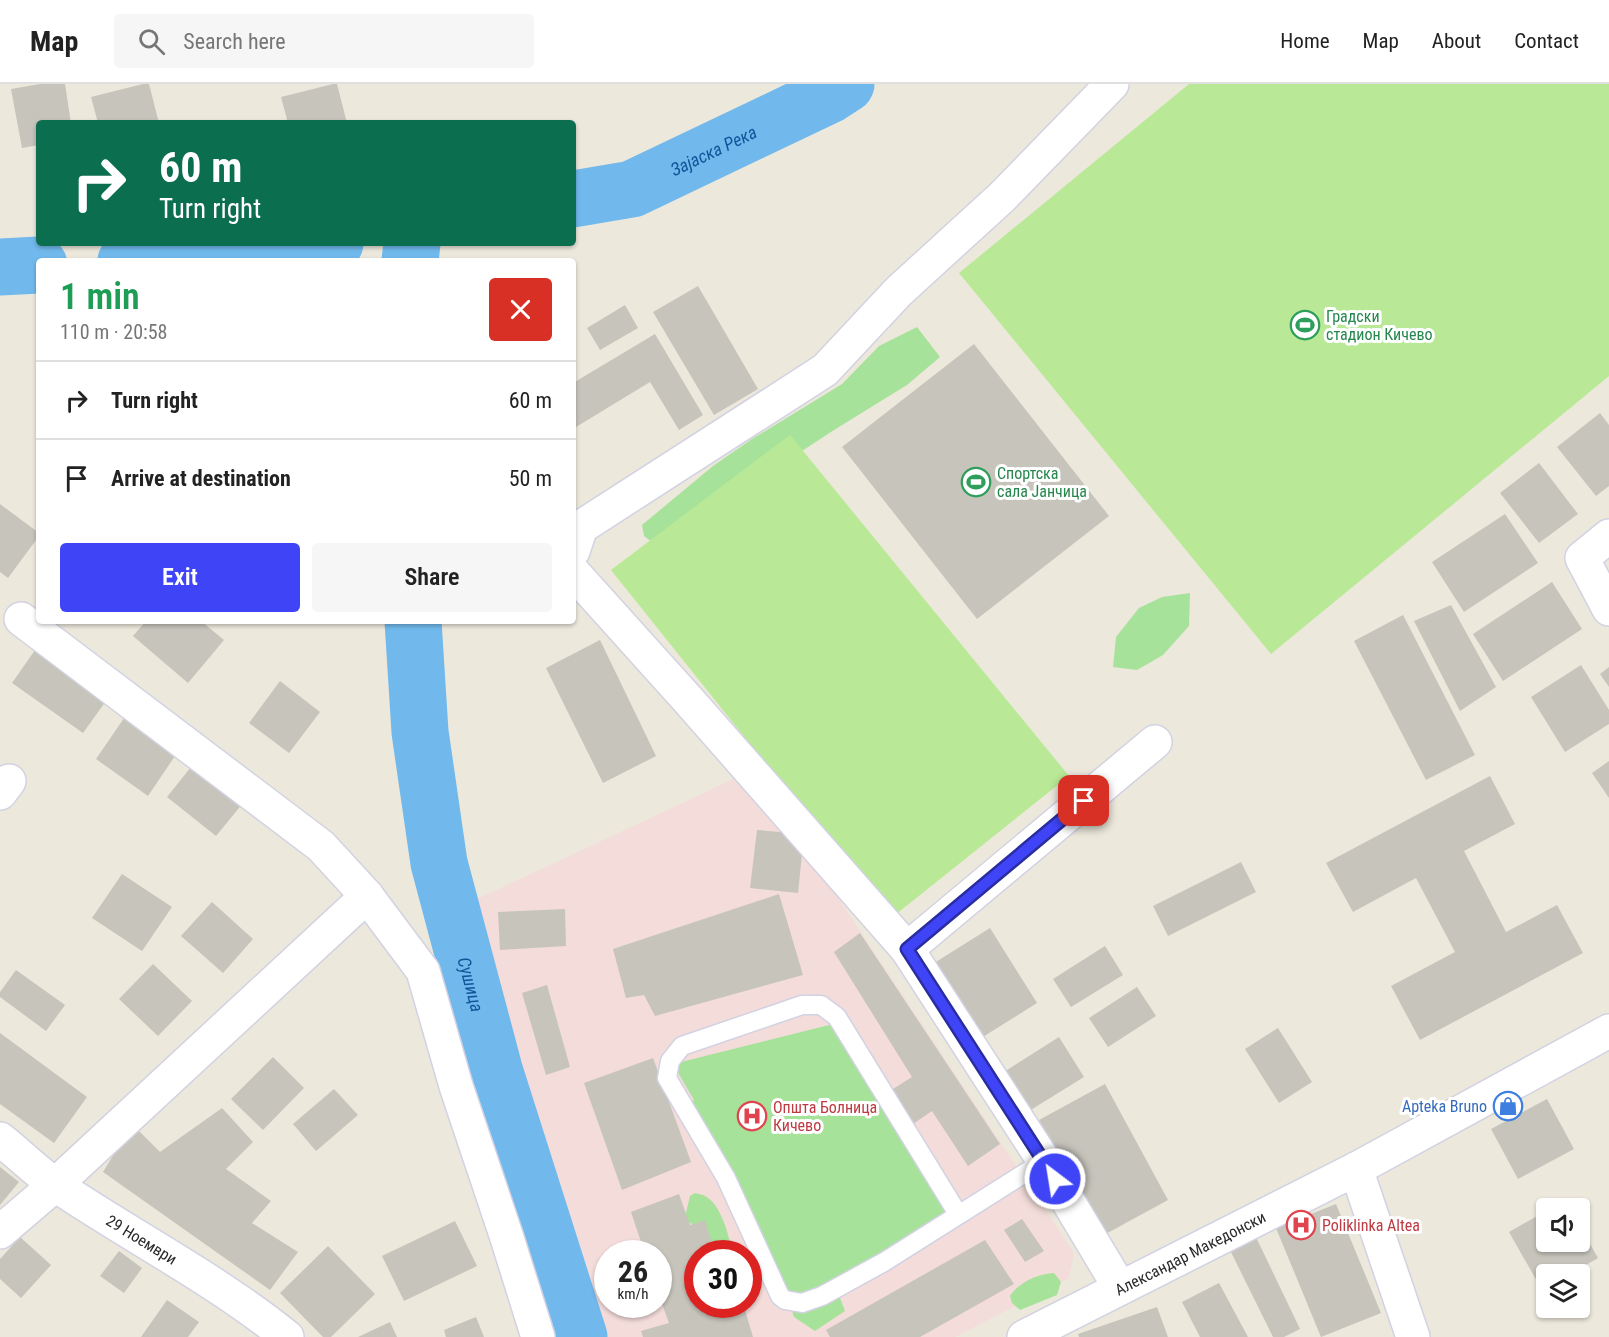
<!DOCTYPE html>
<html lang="en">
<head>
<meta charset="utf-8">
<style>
  :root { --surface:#fff; --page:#f6f6f6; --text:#222; --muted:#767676; --line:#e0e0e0; --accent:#3f45f6 }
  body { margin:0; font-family:"Roboto Condensed",sans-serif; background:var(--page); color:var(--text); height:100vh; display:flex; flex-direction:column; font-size:22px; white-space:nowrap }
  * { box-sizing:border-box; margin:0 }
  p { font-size:20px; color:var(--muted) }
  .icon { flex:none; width:33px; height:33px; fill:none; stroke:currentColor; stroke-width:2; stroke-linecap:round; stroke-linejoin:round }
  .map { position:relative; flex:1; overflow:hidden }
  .details { position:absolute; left:36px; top:174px; width:540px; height:366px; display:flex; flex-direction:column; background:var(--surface); border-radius:6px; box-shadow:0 2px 4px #0004 }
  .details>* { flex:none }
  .hud { position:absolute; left:36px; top:36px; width:540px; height:126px; border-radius:6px; box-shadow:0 2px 4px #0004; background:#0b6e4f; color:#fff; overflow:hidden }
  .controls { position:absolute; left:1536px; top:1114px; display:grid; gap:12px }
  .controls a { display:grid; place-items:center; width:54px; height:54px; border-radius:6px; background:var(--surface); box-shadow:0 2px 4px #0004; font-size:30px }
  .speed { position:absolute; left:594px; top:1156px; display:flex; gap:12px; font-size:30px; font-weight:700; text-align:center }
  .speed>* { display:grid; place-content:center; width:78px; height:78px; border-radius:50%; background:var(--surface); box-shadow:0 2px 4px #0004; line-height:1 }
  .speed small { font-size:15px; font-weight:400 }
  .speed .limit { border:9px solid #d22; background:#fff; color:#111 }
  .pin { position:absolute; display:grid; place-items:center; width:51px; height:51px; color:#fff; margin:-26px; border-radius:12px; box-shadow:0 3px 9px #0006 }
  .me { position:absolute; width:66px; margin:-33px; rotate:329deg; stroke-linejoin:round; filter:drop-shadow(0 0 4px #0008) }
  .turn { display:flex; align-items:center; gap:21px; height:126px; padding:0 24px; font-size:27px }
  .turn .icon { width:78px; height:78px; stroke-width:2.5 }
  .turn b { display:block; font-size:42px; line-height:51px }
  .round { display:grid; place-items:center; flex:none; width:63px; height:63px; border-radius:6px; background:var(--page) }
  .head { display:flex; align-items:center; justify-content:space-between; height:102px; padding:0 24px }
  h1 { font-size:36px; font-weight:600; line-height:45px; color:#1e9e55 }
  .primary-button { display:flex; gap:12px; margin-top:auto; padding:12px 24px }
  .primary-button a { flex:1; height:69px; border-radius:6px; background:var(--accent); color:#fff; font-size:24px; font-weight:600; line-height:69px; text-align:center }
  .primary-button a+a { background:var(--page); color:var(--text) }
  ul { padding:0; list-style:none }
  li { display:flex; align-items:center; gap:18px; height:78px; padding:0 24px; border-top:2px solid var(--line) }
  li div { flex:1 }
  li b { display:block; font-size:22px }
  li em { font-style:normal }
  header { display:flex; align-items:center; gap:36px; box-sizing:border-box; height:84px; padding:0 30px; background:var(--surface); border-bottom:2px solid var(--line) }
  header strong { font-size:28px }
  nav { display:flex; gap:33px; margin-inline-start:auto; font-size:21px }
  .search { width:420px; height:54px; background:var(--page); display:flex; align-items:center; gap:15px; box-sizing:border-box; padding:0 21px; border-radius:6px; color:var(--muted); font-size:22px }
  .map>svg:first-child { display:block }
</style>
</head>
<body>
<header>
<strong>Map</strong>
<div class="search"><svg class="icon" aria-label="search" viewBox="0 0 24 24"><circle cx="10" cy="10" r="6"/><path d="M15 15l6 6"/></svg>Search here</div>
<nav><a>Home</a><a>Map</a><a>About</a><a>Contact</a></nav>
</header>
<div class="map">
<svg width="1609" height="1253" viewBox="0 0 1609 1253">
  <rect width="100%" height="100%" fill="#ece8dc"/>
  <!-- medical -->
  <path fill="#f3dcda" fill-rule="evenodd" d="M738,693l94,112 242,364 -5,25 -114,59h-358l-41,-117 -100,-311zM608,1170h50v51h-50zM698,1170h50v51h-50z"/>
  <!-- green -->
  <g fill="#a7e29a">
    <polygon points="917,243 940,273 907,301 834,346 657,462 644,452 642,441 713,382 752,355 842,300 879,262"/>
    <polygon points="1190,509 1189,542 1163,571 1137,586 1113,583 1116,553 1139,524 1162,513"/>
    <path d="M829,941l12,5 114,182 -116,64 -2,14 8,21 -30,20 -21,-14c-17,-59 -46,-116 -75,-171l-14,-2 -15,-39 4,-5 -21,-36z"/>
    <path d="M695,1109c4,1 10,2 13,5 14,10 22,40 24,56h-17l-11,-28 -16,-3 -3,-6 5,-21z"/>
    <path d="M1054,1189l7,9 -4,13 -37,15 -8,-7 -2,-7c9,-14 28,-22 44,-23z"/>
  </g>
  <!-- pitch -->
  <g fill="#b9e996">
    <polygon points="1189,0 1609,0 1609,292 1271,570 959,189"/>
    <polygon points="790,351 1069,692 890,835 611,486"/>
  </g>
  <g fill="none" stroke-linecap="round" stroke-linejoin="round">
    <!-- river -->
    <g stroke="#71b9ec" stroke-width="57">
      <path id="s1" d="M573,115l59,-10 197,-94 17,-11"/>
      <polyline points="126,177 284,169 335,159"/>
      <polyline points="410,177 412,159"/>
      <polyline points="0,183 39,181"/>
      <path id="s2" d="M413,537l7,111 19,131 56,210 84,264"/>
    </g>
  </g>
  <!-- building -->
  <g fill="#c7c4bc">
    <polygon points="40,0 65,0 71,39 39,39 39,61 22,64 11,5"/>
    <polygon points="143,0 149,0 159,39 98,39 91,13"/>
    <polygon points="333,0 337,0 347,39 288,39 281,13"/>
    <polygon points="698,202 758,305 714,331 653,228"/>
    <polygon points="625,221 638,244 600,266 587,244"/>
    <polygon points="655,250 703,331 679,346 650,298 576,343 573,338 573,299"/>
    <polygon points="974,260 1109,432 977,535 842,363"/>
    <polygon points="1600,329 1609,341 1609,402 1596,412 1557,363"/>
    <polygon points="1539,379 1578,430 1539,459 1500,409"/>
    <polygon points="0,420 39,449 39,452 8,494 0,488"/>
    <polygon points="1505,430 1538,479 1464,528 1432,478"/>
    <polygon points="1552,498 1582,545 1503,597 1473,550"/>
    <polygon points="1451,521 1496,603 1460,627 1414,537"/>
    <polygon points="1403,531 1475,671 1426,696 1354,557"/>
    <polygon points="146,537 201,537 224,556 188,599 133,552"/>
    <polygon points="600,556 656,672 603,699 546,584"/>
    <polygon points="40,559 111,610 83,649 12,599"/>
    <polygon points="1581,581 1609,626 1609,640 1565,668 1531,613"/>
    <polygon points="1609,583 1609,603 1600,590"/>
    <polygon points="280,597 320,628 289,669 249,639"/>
    <polygon points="131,624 183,660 148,712 96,675"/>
    <polygon points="199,673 248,713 216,752 167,713"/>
    <polygon points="1609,677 1609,714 1592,689"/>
    <polygon points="1490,692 1515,740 1464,767 1506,848 1557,821 1583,869 1420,956 1391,902 1455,868 1416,794 1353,828 1326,779"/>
    <polygon points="757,746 804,750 798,809 750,804"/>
    <polygon points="1241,778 1256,808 1168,852 1153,822"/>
    <polygon points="122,790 172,823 142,867 92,834"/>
    <polygon points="779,810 803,891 655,932 644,911 626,914 613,865"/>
    <polygon points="212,818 253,855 223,889 181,852"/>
    <polygon points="565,825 566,862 500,866 498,828"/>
    <polygon points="990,844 1037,919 978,956 931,881"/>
    <polygon points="860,849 1000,1060 968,1082 932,1027 904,1046 882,1012 912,993 834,868"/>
    <polygon points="1105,862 1123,891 1071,923 1053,895"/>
    <polygon points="153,880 192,917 158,952 119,915"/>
    <polygon points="16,886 65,921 46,947 0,913 0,908"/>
    <polygon points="547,901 570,983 546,991 522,909"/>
    <polygon points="1137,903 1156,932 1108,963 1089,934"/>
    <polygon points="1278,944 1312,998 1279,1019 1245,965"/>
    <polygon points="0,949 87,1013 54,1059 0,1020"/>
    <polygon points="1059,953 1084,993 1029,1027 1004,988"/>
    <polygon points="273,973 304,1004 263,1046 231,1015"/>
    <polygon points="653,974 691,1078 622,1106 584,999"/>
    <polygon points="1105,1000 1168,1116 1102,1152 1039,1036"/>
    <polygon points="334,1005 358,1031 316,1067 293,1040"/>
    <polygon points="1547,1015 1574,1065 1518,1095 1491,1045"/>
    <polygon points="222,1024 253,1058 226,1085 271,1117 252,1139 298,1168 270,1206 103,1088 132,1040 160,1068"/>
    <polygon points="0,1083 19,1098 0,1121"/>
    <polygon points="679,1110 690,1141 705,1136 715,1170 698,1170 698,1221 731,1221 732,1226 744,1223 753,1253 643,1253 641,1247 669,1239 658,1209 658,1170 645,1170 631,1128"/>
    <polygon points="1565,1116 1570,1125 1550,1125"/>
    <polygon points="1336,1120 1381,1229 1321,1253 1276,1144"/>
    <polygon points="1546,1127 1546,1158 1580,1158 1580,1142 1598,1174 1569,1191 1546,1191 1546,1204 1542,1206 1509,1148"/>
    <polygon points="1022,1135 1044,1167 1025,1178 1004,1146"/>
    <polygon points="455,1137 477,1182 404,1217 382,1172"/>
    <polygon points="1254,1149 1300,1245 1284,1253 1273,1253 1228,1162"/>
    <polygon points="20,1153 51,1181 21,1214 0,1195 0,1175"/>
    <polygon points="985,1156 1014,1200 920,1253 830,1253 826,1246"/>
    <polygon points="328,1162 375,1210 331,1253 323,1253 280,1209"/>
    <polygon points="119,1167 142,1184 124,1209 100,1192"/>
    <polygon points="1219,1199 1248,1253 1200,1253 1182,1218"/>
    <polygon points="167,1216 199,1238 188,1253 141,1253"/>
    <polygon points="1157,1223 1168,1253 1079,1253 1078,1250"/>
    <polygon points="476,1233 484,1253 446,1253 444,1246"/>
    <polygon points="390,1238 397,1253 358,1253"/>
  </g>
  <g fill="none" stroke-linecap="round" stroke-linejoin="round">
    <!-- service casing -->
    <g stroke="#d2d2e3" stroke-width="21">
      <polyline id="service" points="958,1130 837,933 821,921 802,921 682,962 670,977 667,994 726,1094 780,1212 785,1216 802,1219 822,1212 884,1178 1044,1077"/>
    </g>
    <!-- minor casing -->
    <g stroke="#d2d2e3" stroke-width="36">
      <g id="minor">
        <polyline points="1609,452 1582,474 1609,525"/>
        <polyline points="573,467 581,443 825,286 899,207 1002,113 1112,0"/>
        <polyline points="573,488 690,618 907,865"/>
        <polyline points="21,535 321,762 367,812 423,887 456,1002 507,1154 538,1253"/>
        <polyline points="0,709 9,697"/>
        <path id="s3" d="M0,1055c19,15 37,33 57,47 76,51 158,93 230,151"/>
        <polyline points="1356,1085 1413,1253"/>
        <polyline points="0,1148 55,1101 367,812"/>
        <polyline points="1120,1204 1044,1077 907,865 1155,658"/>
        <path id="s4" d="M1024,1253l332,-168 253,-138"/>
      </g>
    </g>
    <!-- service -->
    <use href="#service" stroke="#fff" stroke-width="18"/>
    <!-- minor -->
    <use href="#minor" stroke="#fff" stroke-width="33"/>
  </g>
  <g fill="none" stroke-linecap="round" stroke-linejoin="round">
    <!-- route casing -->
    <g stroke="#292da0" stroke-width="15">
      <polyline id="route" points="1055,1095 907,865 1084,717"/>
    </g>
    <!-- route -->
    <use href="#route" stroke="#3f45f6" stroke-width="10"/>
  </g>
  <!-- icons -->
  <defs>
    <g id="stadium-ring" transform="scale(1.5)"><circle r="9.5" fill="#fff" stroke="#2e9e5b" stroke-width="1.5"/><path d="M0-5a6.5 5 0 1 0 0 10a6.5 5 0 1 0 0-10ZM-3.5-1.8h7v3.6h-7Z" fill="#2e9e5b"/></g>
    <g id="shop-ring" transform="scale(1.5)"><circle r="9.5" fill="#fff" stroke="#3f7fe0" stroke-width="1.5"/><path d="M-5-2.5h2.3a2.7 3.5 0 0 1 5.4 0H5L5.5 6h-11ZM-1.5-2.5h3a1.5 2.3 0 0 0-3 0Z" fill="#3f7fe0"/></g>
    <g id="hospital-ring" transform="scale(1.5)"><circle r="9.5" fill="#fff" stroke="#e0444e" stroke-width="1.5"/><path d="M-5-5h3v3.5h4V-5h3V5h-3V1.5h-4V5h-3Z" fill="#e0444e"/></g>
  </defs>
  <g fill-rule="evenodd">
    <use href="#stadium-ring" x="1305" y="241"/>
    <use href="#stadium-ring" x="976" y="398"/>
    <use href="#shop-ring" x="1508" y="1022"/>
    <use href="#hospital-ring" x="752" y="1032"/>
    <use href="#hospital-ring" x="1301" y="1141"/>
  </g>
  <g text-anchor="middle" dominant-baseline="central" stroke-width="6" stroke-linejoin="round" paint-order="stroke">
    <!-- leisure labels -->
    <g font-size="16" fill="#27864d" stroke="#fff" text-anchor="start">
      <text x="1326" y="232">Градски<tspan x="1326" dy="18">стадион Кичево</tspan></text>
      <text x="997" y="389">Спортска<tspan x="997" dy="18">сала Јанчица</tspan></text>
    </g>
    <!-- shop labels -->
    <g font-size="16" fill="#366cbe" stroke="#fff" text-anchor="end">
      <text x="1487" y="1022">Apteka Bruno</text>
    </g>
    <!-- health labels -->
    <g font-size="16" fill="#be3a42" stroke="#fff" text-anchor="start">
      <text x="773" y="1023">Општа Болница<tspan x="773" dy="18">Кичево</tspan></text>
      <text x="1322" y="1141">Poliklinka Altea</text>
    </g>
    <!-- street labels -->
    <g font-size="16" fill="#2a2a2a" stroke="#fff">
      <text stroke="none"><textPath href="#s3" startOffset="174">29 Ноември</textPath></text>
      <text stroke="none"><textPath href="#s4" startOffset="186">Александар Македонски</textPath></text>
    </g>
    <!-- water labels -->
    <g font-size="18" font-style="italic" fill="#105599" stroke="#fff">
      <text stroke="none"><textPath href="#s1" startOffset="150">Зајаска Река</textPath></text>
      <text stroke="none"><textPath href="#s2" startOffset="369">Сушица</textPath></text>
    </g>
  </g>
</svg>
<div class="controls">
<a><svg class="icon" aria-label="sound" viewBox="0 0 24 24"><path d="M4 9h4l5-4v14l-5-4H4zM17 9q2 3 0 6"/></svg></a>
<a><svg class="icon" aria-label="layers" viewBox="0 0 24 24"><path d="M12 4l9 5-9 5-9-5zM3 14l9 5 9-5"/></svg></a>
</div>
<div class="speed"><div>26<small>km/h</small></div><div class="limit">30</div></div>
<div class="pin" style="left:1084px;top:717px;background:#d93025"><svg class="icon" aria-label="arrive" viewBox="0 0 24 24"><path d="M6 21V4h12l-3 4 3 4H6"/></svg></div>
<svg class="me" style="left:1055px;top:1095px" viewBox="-20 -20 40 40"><circle r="17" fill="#3f45f6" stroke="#fff" stroke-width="3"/><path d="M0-11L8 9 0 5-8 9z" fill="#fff"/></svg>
<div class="hud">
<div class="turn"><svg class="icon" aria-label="right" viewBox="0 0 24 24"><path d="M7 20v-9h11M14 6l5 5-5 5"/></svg><div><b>60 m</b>Turn right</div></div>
</div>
<section class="details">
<div class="head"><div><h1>1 min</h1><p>110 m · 20:58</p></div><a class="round" style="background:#d93025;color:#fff"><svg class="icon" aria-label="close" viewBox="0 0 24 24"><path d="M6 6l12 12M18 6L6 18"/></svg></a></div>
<ul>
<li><svg class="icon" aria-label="right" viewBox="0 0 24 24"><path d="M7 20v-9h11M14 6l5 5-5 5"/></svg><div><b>Turn right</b></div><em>60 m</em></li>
<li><svg class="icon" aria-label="arrive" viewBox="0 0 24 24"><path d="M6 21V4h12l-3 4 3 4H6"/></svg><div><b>Arrive at destination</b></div><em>50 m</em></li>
</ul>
<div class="primary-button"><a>Exit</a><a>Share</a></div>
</section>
</div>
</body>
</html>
